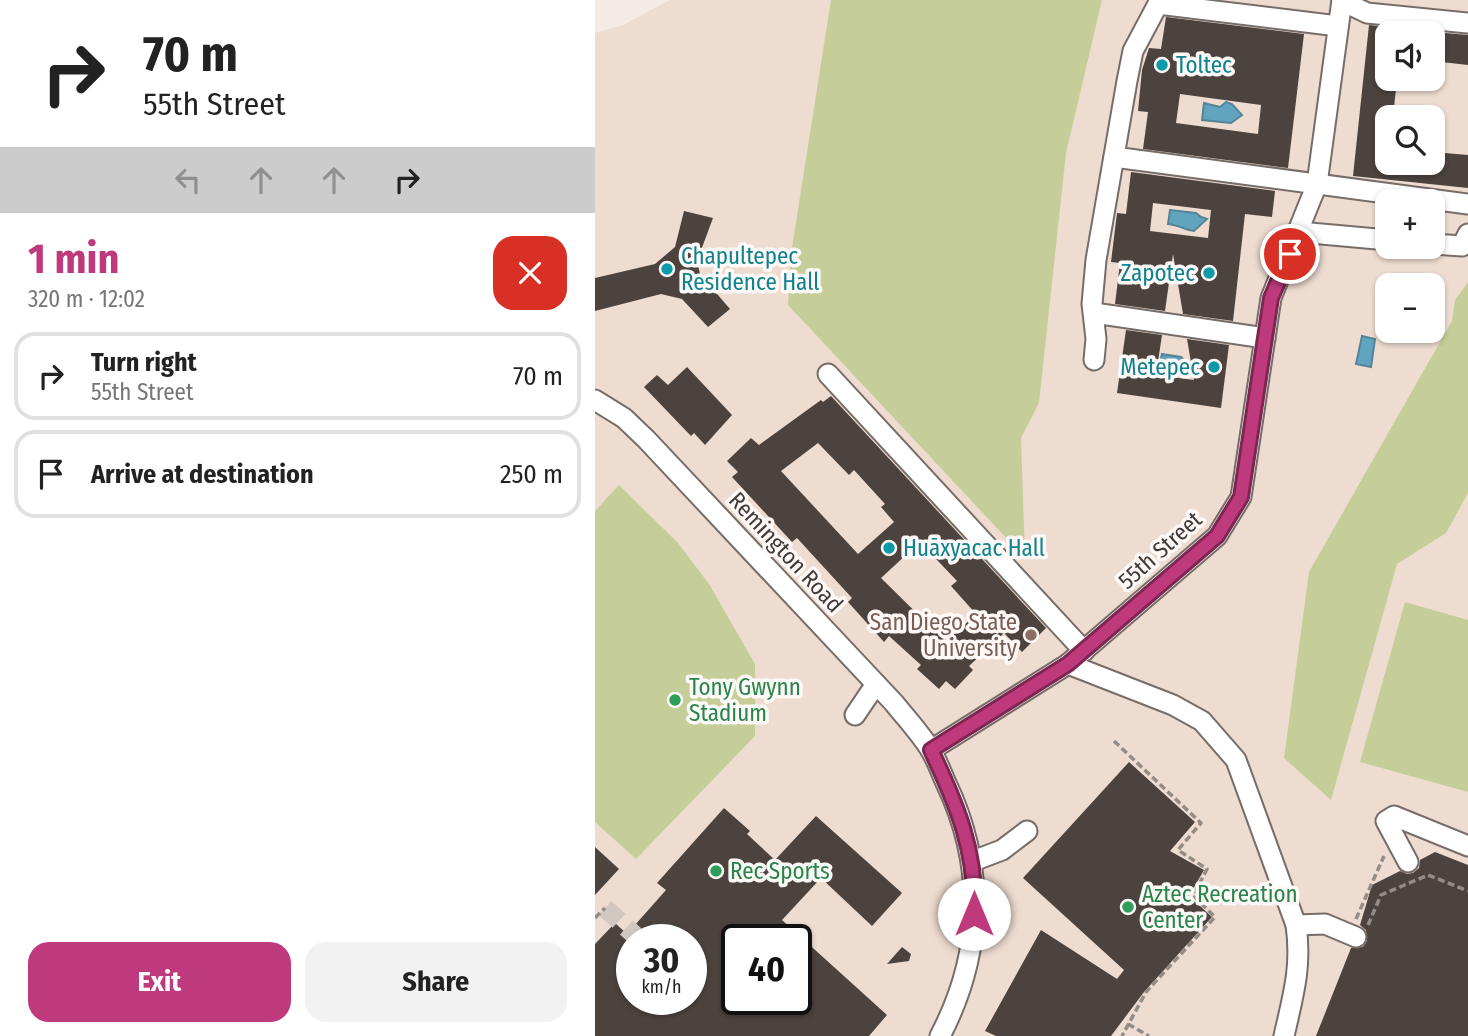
<!DOCTYPE html>
<html lang="en">
<head>
<meta charset="utf-8">
<style>
  :root { --surface:#fff; --page:#f2f2f2; --text:#222; --muted:#767676; --line:#e0e0e0; --accent:#bf3a7d }
  body { margin:0; font-family:"Fira Sans Condensed",sans-serif; background:var(--page); color:var(--text); height:100vh; display:flex; flex-direction:column; font-size:26px; white-space:nowrap }
  * { box-sizing:border-box; margin:0 }
  p { font-size:23px; color:var(--muted) }
  .icon { flex:none; width:38px; height:38px; fill:none; stroke:currentColor; stroke-width:2; stroke-linecap:round; stroke-linejoin:round }
  .map { position:relative; flex:1; overflow:hidden }
  .sheet { display:flex; flex-direction:column; background:var(--surface); width:595px }
  .sheet>* { flex:none }
  .banner { background:#fff; color:var(--text); overflow:hidden }
  .buttons { position:absolute; left:780px; top:21px; display:grid; gap:14px }
  .buttons a { display:grid; place-items:center; width:70px; height:70px; border-radius:14px; background:var(--surface); box-shadow:0 2px 5px #0004; font-size:35px }
  .speed { position:absolute; left:21px; top:924px; display:flex; gap:14px; font-size:35px; font-weight:700; text-align:center }
  .speed>* { display:grid; place-content:center; width:91px; height:91px; border-radius:50%; background:var(--surface); box-shadow:0 2px 5px #0004; line-height:1 }
  .speed small { font-size:18px; font-weight:400 }
  .speed .limit { border:4px solid #111; border-radius:10px; background:#fff; color:#111 }
  .pin { position:absolute; display:grid; place-items:center; width:60px; height:60px; color:#fff; margin:-30px; border:4px solid #fff; border-radius:50%; box-shadow:0 2px 7px #0007 }
  .me { position:absolute; width:77px; margin:-38px; rotate:0deg; stroke-linejoin:round; filter:drop-shadow(0 0 5px #0008) }
  .turn { display:flex; align-items:center; gap:24px; height:147px; padding:0 28px; font-size:32px }
  .turn .icon { width:91px; height:91px; stroke-width:2.5 }
  .turn b { display:block; font-size:49px; line-height:60px }
  .lanes { display:flex; align-items:center; height:66px; padding:0 28px; background:#0003; justify-content:center; gap:35px; direction:ltr }
  .lanes .off { opacity:.35 }
  .round { display:grid; place-items:center; flex:none; width:74px; height:74px; border-radius:21px; background:var(--page) }
  .summary { display:flex; align-items:center; justify-content:space-between; height:119px; padding:0 28px }
  h1 { font-size:42px; font-weight:700; line-height:52px; color:var(--accent) }
  .button { display:flex; gap:14px; margin-top:auto; padding:14px 28px }
  .button a { flex:1; height:80px; border-radius:21px; background:var(--accent); color:#fff; font-size:28px; font-weight:700; line-height:80px; text-align:center }
  .button a+a { background:var(--page); color:var(--text) }
  ul { padding:0; list-style:none }
  li { display:flex; align-items:center; gap:21px; height:88px; margin:0 14px 10px; padding:0 14px; border:4px solid var(--line); border-radius:21px }
  li div { flex:1 }
  li b { display:block; font-size:26px }
  li em { font-style:normal }
  main { display:flex; flex:1; min-height:0 }
  .map>svg:first-child { display:block }
</style>
</head>
<body>
<main>
<section class="sheet">
<div class="banner">
<div class="turn"><svg class="icon" aria-label="right" viewBox="0 0 24 24"><path d="M7 20v-9h11M14 6l5 5-5 5"/></svg><div><b>70 m</b>55th Street</div></div>
<div class="lanes"><svg class="icon off" aria-label="left" viewBox="0 0 24 24"><path d="M17 20v-9H6M10 6l-5 5 5 5"/></svg><svg class="icon off" aria-label="ahead" viewBox="0 0 24 24"><path d="M12 20V5M6 11l6-6 6 6"/></svg><svg class="icon off" aria-label="ahead" viewBox="0 0 24 24"><path d="M12 20V5M6 11l6-6 6 6"/></svg><svg class="icon" aria-label="right" viewBox="0 0 24 24"><path d="M7 20v-9h11M14 6l5 5-5 5"/></svg></div>
</div>
<div class="summary"><div><h1>1 min</h1><p>320 m · 12:02</p></div><a class="round" style="background:#d93025;color:#fff"><svg class="icon" aria-label="close" viewBox="0 0 24 24"><path d="M6 6l12 12M18 6L6 18"/></svg></a></div>
<ul>
<li><svg class="icon" aria-label="right" viewBox="0 0 24 24"><path d="M7 20v-9h11M14 6l5 5-5 5"/></svg><div><b>Turn right</b><p>55th Street</p></div><em>70 m</em></li>
<li><svg class="icon" aria-label="arrive" viewBox="0 0 24 24"><path d="M6 21V4h12l-3 4 3 4H6"/></svg><div><b>Arrive at destination</b></div><em>250 m</em></li>
</ul>
<div class="button"><a>Exit</a><a>Share</a></div>
</section>
<div class="map">
<svg width="873" height="1036" viewBox="0 0 873 1036">
  <rect width="100%" height="100%" fill="#f5ebe4"/>
  <!-- built -->
  <path fill="#eedcd1" fill-rule="evenodd" d="M75,0h798v1036h-873v-1003l28,-8zM793,33h45v46h-45zM793,117h45v46h-45zM793,201h45v46h-45zM793,285h45v46h-45zM37,940h59v59h-59zM142,940h59v59h-59z"/>
  <!-- green -->
  <g fill="#c5ce99">
    <polygon points="236,0 507,0 471,153 444,403 426,438 430,558 193,305 196,254"/>
    <polygon points="873,282 873,493 851,533 802,564 736,800 689,758 714,572 857,321 860,300"/>
    <polygon points="24,485 83,543 114,584 160,664 160,736 41,859 0,822 0,511"/>
    <polygon points="810,602 873,620 873,792 765,762"/>
  </g>
  <!-- water -->
  <g fill="#60a4c0" stroke="#568497" stroke-width="2">
    <polygon points="631,102 637,104 647,115 636,123 607,120 609,103 625,107"/>
    <path d="M575,210l26,3 5,4 6,2 -13,12c-9,-1 -15,-6 -26,-7z"/>
    <polygon points="767,336 780,339 776,367 761,364"/>
    <polygon points="567,354 586,357 596,366 588,375 564,367"/>
  </g>
  <!-- building -->
  <g fill="#4c433e" fill-rule="evenodd">
    <path d="M571,17l138,17 -16,134 -145,-19 5,-37 -10,-1 4,-41 7,-22 12,1zM585,94l81,11 -3,29 -82,-11z"/>
    <polygon points="774,25 793,27 793,79 802,79 798,117 793,117 793,163 838,163 838,152 873,155 873,188 758,176"/>
    <polygon points="838,32 873,35 873,65 838,61"/>
    <path d="M536,172l144,19 -3,26 -27,-3 -12,107 -50,-7 -10,-60 -8,57 -50,-7 5,-41 -9,-1 6,-49 9,1zM558,203l58,7 -3,28 -58,-7z"/>
    <polygon points="89,211 118,218 102,261 105,274 135,309 113,327 87,299 66,294 0,311 0,278 60,264 80,247"/>
    <polygon points="531,330 567,335 561,375 599,380 592,339 634,345 626,408 522,393"/>
    <polygon points="92,367 137,415 110,445 99,433 96,436 49,387 62,375 73,385"/>
    <path d="M236,396l215,232 -24,24 -18,-19 -35,33 4,4 -18,19 -9,-8 -7,8 -22,-20 4,-4 -32,-29 -5,6 -36,-40 4,-4 -55,-60 -5,4 -60,-65 6,-5 -11,-11 24,-23 8,7 62,-45 2,2zM223,443l31,32 5,-5 31,34 -4,3 13,15 -36,32 -77,-83zM325,542l37,39 -6,5 25,28 -30,28 -65,-64z"/>
    <polygon points="534,762 600,822 575,851 609,870 594,896 617,917 549,992 516,1036 401,1036 390,1031 446,930 522,979 529,970 428,878"/>
    <path d="M129,808l26,23 -3,3 28,26 41,-44 86,77 -30,33 -51,-48 -39,42 105,95 -18,21h-274v-92l20,-21 12,11 39,-44 -9,-7zM37,940h59v59h-59zM142,940h59v59h-59z"/>
    <polygon points="0,847 24,869 0,895"/>
    <polygon points="840,852 873,865 873,1036 721,1036 756,948 768,947 772,941 771,930 765,925 777,885 805,871 812,874 818,873 824,868 825,860"/>
    <polygon points="307,947 316,954 314,961 292,964"/>
  </g>
  <g fill="none" stroke-linecap="round" stroke-linejoin="round">
    <!-- minor-tunnel -->
    <polyline stroke="#d1c8c2" stroke-width="19" stroke-dasharray="19 10" stroke-linecap="butt" points="10,908 45,940"/>
    <!-- minor casing -->
    <g stroke="#776d68" stroke-width="23">
      <g id="minor">
        <polyline points="747,1 772,13 873,23"/>
        <polyline points="519,157 873,204"/>
        <polyline points="704,232 793,240"/>
        <polyline points="838,244 867,246 873,234"/>
        <polyline points="499,313 670,338"/>
        <polyline points="499,360 501,339 497,304 501,260 532,81 538,51 563,4 743,26"/>
        <polyline points="233,374 489,651"/>
        <path d="M0,400l29,18 22,21 248,264c12,15 26,30 36,46 7,11 11,23 16,34 40,84 37,171 -6,253"/>
        <path d="M473,664l105,41 29,16 34,39 60,165c6,42 -3,71 -12,111"/>
        <polyline points="260,715 281,684"/>
        <polyline points="336,750 473,664 622,536 646,497 676,298 722,184 747,0"/>
        <polyline points="378,861 407,850 432,831"/>
        <polyline points="813,862 791,821 799,816 873,846"/>
        <polyline points="701,925 730,924 761,937"/>
      </g>
    </g>
    <!-- path -->
    <g stroke="#938c87" stroke-width="3.5" stroke-dasharray="7 3.5" stroke-linecap="butt">
      <polyline points="519,741 606,823 583,850 612,869 598,896 620,917 551,992 527,1036"/>
      <polyline points="0,918 10,908"/>
      <polyline points="761,919 789,856"/>
      <polyline points="773,925 786,895 833,875 873,891"/>
      <polyline points="533,1024 554,1036"/>
    </g>
    <!-- minor -->
    <use href="#minor" stroke="#fff" stroke-width="19"/>
  </g>
  <g fill="none" stroke-linecap="round" stroke-linejoin="round">
    <!-- route casing -->
    <g stroke="#7c2651" stroke-width="18">
      <path id="route" d="M379,914c3,-62 -17,-109 -43,-164l137,-86 149,-128 24,-39 30,-199 19,-44"/>
    </g>
    <!-- route -->
    <use href="#route" stroke="#bf3a7d" stroke-width="12"/>
  </g>
  <!-- markers -->
  <g fill="#0f9aa8" stroke="#fef9f7" stroke-width="2.5">
    <circle cx="567" cy="65" r="7"/>
    <circle cx="72" cy="269" r="7"/>
    <circle cx="614" cy="273" r="7"/>
    <circle cx="619" cy="367" r="7"/>
    <circle cx="294" cy="548" r="7"/>
  </g>
  <circle fill="#8d6e63" stroke="#fef9f7" stroke-width="2.5" cx="436" cy="635" r="7"/>
  <g fill="#2e9e5b" stroke="#fef9f7" stroke-width="2.5">
    <circle cx="80" cy="700" r="7"/>
    <circle cx="121" cy="871" r="7"/>
    <circle cx="533" cy="907" r="7"/>
  </g>
  <g text-anchor="middle" dominant-baseline="central" stroke-width="7" stroke-linejoin="round" paint-order="stroke">
    <!-- culture labels -->
    <g font-size="23" fill="#0d838f" stroke="#fef9f7" text-anchor="start">
      <text x="581" y="65">Toltec</text>
      <text x="86" y="256">Chapultepec<tspan x="86" dy="26">Residence Hall</tspan></text>
      <text x="600" y="273" text-anchor="end">Zapotec</text>
      <text x="605" y="367" text-anchor="end">Metepec</text>
      <text x="308" y="548">Huāxyacac Hall</text>
    </g>
    <!-- street labels -->
    <g font-size="23" fill="#3f3b38" stroke="#fef9f7">
      <text transform="translate(565 550) rotate(-42)">55th Street</text>
      <text transform="translate(191 552) rotate(47)">Remington Road</text>
    </g>
    <!-- education labels -->
    <g font-size="23" fill="#785e54" stroke="#fef9f7" text-anchor="end">
      <text x="422" y="622">San Diego State<tspan x="422" dy="26">University</tspan></text>
    </g>
    <!-- leisure labels -->
    <g font-size="23" fill="#27864d" stroke="#fef9f7" text-anchor="start">
      <text x="94" y="687">Tony Gwynn<tspan x="94" dy="26">Stadium</tspan></text>
      <text x="135" y="871">Rec Sports</text>
      <text x="547" y="894">Aztec Recreation<tspan x="547" dy="26">Center</tspan></text>
    </g>
  </g>
</svg>
<div class="buttons">
<a><svg class="icon" aria-label="sound" viewBox="0 0 24 24"><path d="M4 9h4l5-4v14l-5-4H4zM17 9q2 3 0 6"/></svg></a>
<a><svg class="icon" aria-label="search" viewBox="0 0 24 24"><circle cx="10" cy="10" r="6"/><path d="M15 15l6 6"/></svg></a>
<a>+</a>
<a>−</a>
</div>
<div class="speed"><div>30<small>km/h</small></div><div class="limit">40</div></div>
<div class="pin" style="left:695px;top:254px;background:#d93025"><svg class="icon" aria-label="arrive" viewBox="0 0 24 24"><path d="M6 21V4h12l-3 4 3 4H6"/></svg></div>
<svg class="me" style="left:379px;top:914px" viewBox="-20 -20 40 40"><circle r="19" fill="#fff"/><path d="M0-13L10 11 0 6-10 11z" fill="#bf3a7d"/></svg>
</div>
</main>
</body>
</html>
